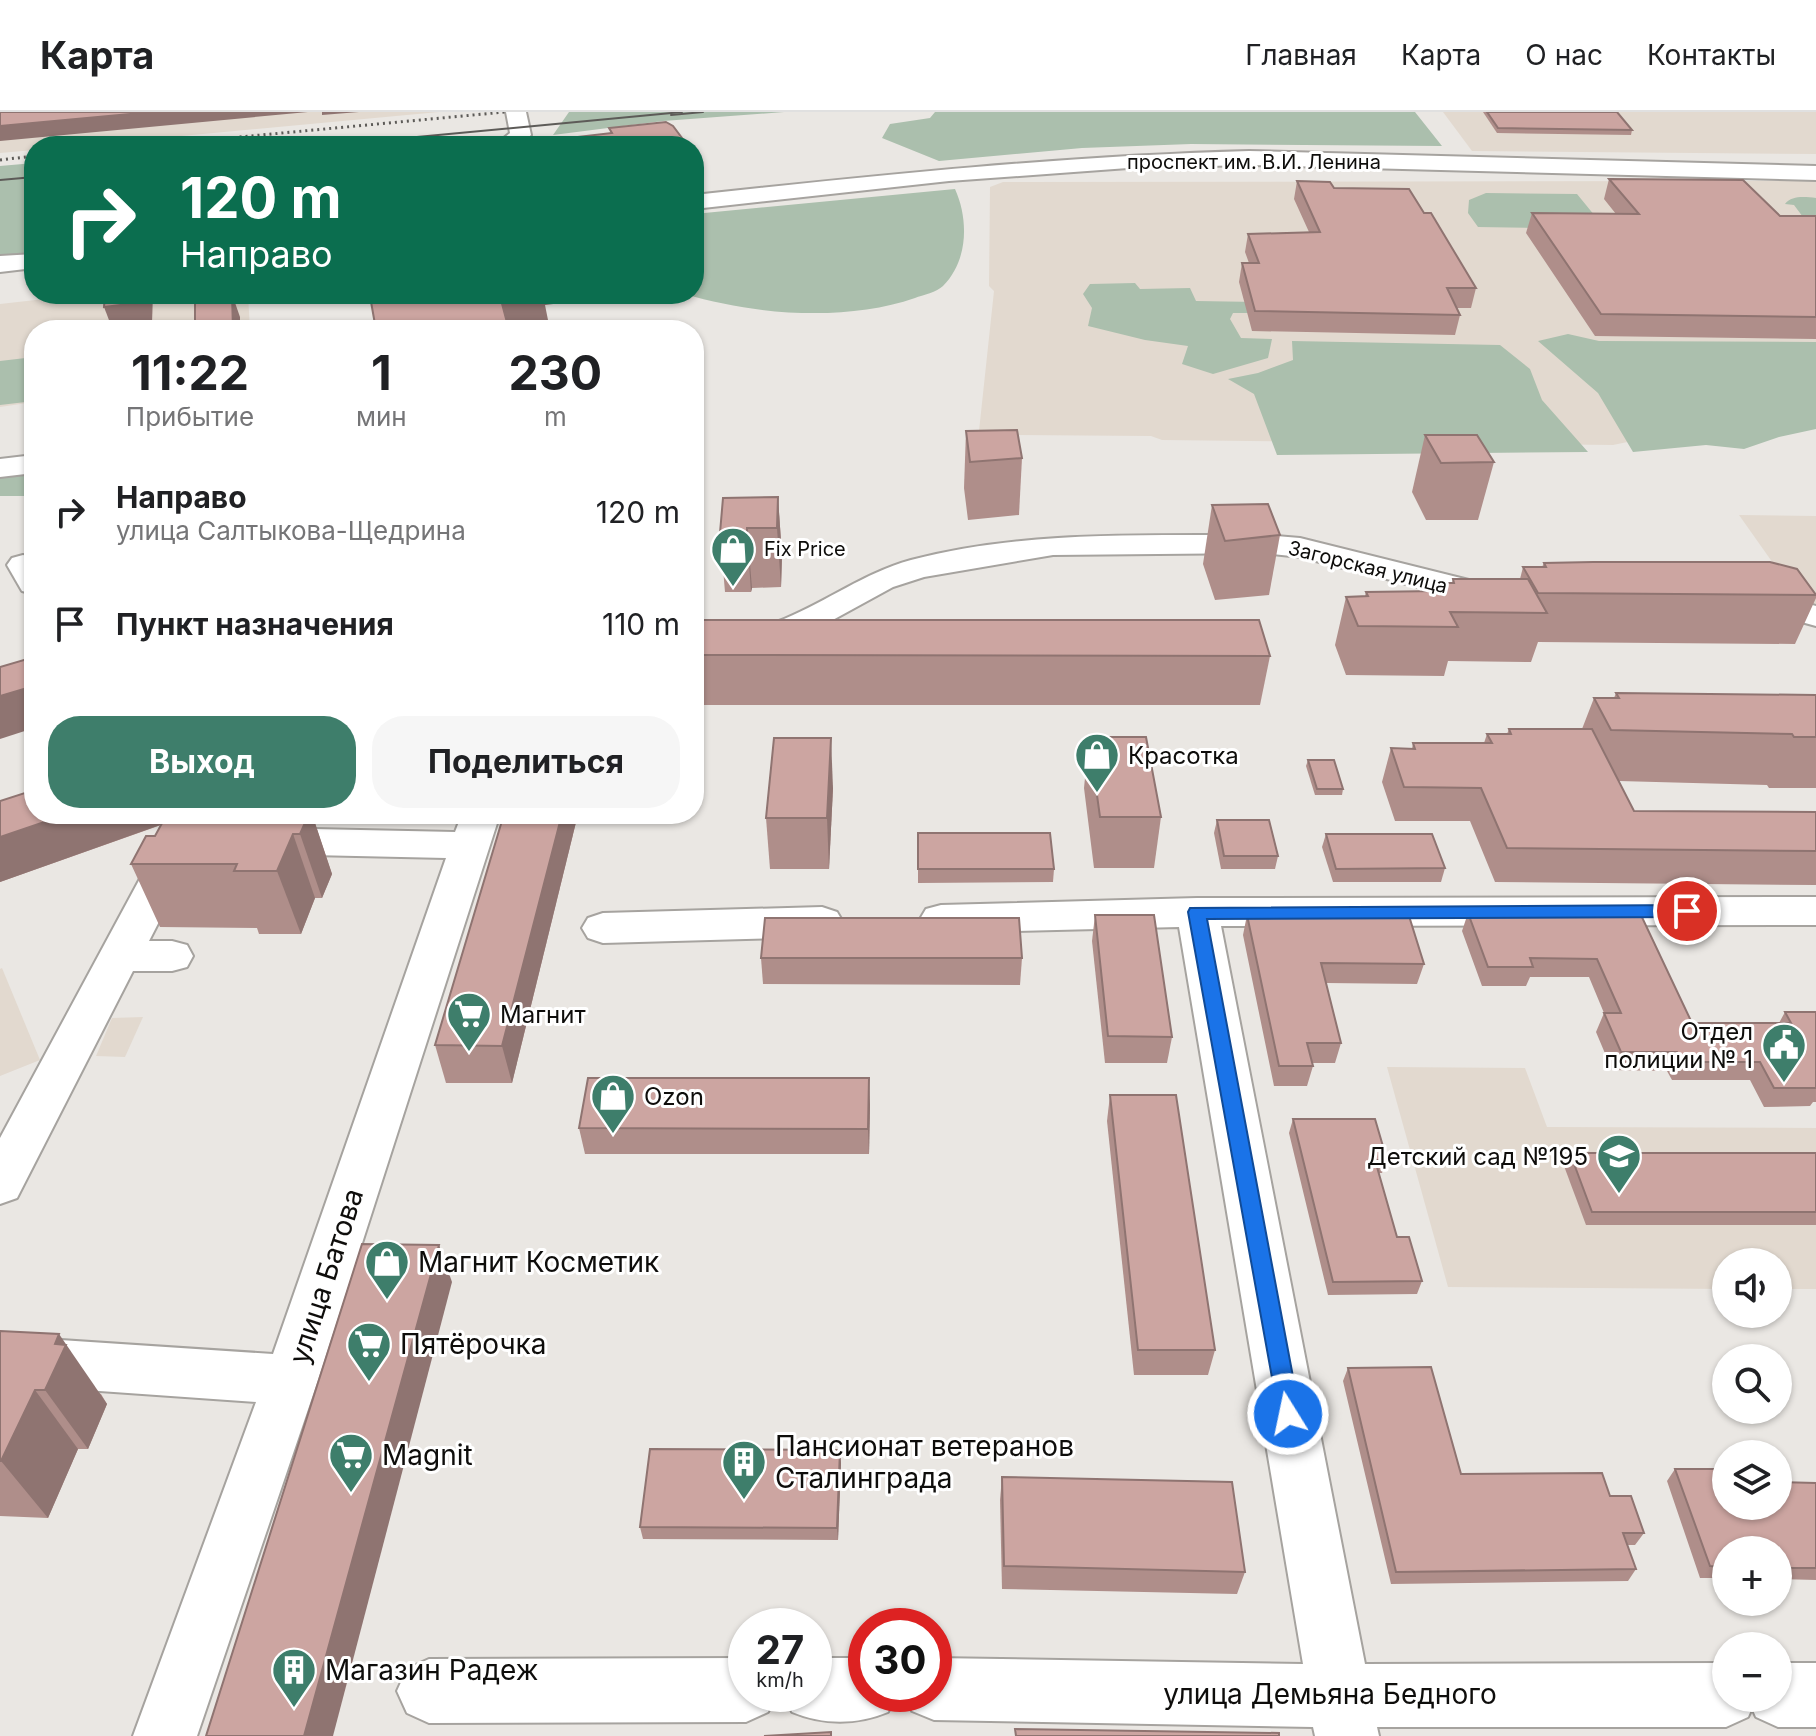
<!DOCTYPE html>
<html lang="ru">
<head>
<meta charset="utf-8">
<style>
  :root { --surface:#fff; --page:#f6f6f6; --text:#202124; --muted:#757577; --line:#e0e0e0; --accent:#3e7e6b }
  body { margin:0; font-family:Inter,sans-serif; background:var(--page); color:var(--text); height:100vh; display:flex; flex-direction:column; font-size:30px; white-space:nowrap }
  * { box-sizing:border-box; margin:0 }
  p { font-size:26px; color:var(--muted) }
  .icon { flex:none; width:44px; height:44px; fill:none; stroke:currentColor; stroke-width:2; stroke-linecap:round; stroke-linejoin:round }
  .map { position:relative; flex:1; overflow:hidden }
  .side { position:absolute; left:24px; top:208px; width:680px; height:504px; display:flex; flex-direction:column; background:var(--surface); border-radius:32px; box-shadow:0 2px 6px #0004 }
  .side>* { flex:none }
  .hud { position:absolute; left:24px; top:24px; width:680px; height:168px; border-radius:32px; box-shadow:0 2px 6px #0004; background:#0b6e4f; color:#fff; overflow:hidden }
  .buttons { position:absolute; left:1712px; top:1136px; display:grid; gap:16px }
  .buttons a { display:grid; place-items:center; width:80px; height:80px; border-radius:50%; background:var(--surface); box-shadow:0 2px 6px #0004; font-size:40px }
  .speed { position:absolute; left:728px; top:1496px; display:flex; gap:16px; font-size:40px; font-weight:700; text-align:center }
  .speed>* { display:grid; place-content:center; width:104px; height:104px; border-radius:50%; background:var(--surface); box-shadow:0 2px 6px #0004; line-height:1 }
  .speed small { font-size:20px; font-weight:400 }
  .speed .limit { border:12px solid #d22; background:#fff; color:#111 }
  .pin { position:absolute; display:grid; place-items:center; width:68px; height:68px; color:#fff; margin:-34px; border:4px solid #fff; border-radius:50%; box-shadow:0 2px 8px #0007 }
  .me { position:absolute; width:88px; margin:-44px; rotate:350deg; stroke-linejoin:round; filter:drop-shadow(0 0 6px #0008) }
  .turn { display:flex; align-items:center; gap:28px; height:168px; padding:0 24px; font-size:36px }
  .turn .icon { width:104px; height:104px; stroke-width:2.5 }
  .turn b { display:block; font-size:56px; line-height:68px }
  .eta { display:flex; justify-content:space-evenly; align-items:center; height:136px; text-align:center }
  .eta b { font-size:48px; font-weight:700; line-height:56px }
  .action { display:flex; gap:16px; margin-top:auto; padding:16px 24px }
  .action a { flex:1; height:92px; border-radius:32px; background:var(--accent); color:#fff; font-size:32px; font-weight:700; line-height:92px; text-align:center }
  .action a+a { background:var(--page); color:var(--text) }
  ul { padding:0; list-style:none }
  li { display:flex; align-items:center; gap:24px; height:112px; padding:0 24px }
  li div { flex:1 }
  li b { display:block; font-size:30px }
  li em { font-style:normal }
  header { display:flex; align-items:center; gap:48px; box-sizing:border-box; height:112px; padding:0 40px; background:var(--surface); border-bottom:2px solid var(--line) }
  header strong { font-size:38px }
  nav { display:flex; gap:44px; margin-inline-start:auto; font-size:28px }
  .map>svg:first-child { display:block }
</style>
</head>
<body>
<header>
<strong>Карта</strong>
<nav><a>Главная</a><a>Карта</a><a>О нас</a><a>Контакты</a></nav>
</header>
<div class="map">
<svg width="1816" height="1624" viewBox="0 0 1816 1624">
  <rect width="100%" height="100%" fill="#eae7e3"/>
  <!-- built -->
  <g fill="#e2d9cf">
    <polygon points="0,0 439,0 75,34 34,34 34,38 0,41"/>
    <polygon points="1443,0 1816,0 1816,42 1472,39"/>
    <polygon points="1816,69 1816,291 1613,333 1162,328 1151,324 997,323 979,319 994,179 989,174 990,75 1003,70"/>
    <polygon points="89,182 248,182 250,218 34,218 34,290 0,295 0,192"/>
    <polygon points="1739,403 1816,404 1816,512"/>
    <polygon points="2,856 40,948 0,964 0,857"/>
    <polygon points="143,905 125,945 96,944 112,906"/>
    <polygon points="1387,955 1525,956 1547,1015 1816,1016 1816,1177 1778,1177 1778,1150 1726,1150 1726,1177 1448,1175"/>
  </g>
  <!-- green -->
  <g fill="#abbfad">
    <polygon points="569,0 784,0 663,9 553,23"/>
    <polygon points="935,0 1415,0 1442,34 1191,32 1082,36 939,49 882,26 890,12 930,6"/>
    <polygon points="34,51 34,143 0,147 0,54"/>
    <path d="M955,77c14,31 13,72 -12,97 -6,6 -20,9 -28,12 -69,24 -160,17 -230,-4h9v-80z"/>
    <path d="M1486,81l91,1 18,22 208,1 -9,-12 -9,-1c7,-9 20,-7 31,-6v34l-338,-5 -10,-14 1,-13z"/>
    <polygon points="1135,171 1140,177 1190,176 1196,189 1258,190 1263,201 1233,201 1230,207 1241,226 1272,227 1268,246 1213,262 1182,252 1188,234 1145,228 1088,214 1092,196 1083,182 1090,172"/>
    <polygon points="1568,222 1599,229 1816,230 1816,317 1779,325 1744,337 1706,333 1633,340 1598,281 1538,229"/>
    <polygon points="1292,229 1500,233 1530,257 1542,288 1588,340 1277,343 1254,282 1228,267 1258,261 1293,248"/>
    <polygon points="34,245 34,289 0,293 0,249"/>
    <polygon points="34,356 34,384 0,384 0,360"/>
  </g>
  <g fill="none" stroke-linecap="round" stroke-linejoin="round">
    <!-- minor casing -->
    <g stroke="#a6a39f" stroke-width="4">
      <g id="minor">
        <polygon points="506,0 526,0 531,23 518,34 494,34 510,21"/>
        <polygon points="34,343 34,361 0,365 0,347"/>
        <path d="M1263,423l37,3 205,51 5,7 -5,7 -12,3 -193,-49 -37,-4 -210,2 -129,22 -31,10 -84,46 -30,10 -85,8v-20c30,-2 63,0 90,-12 44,-18 80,-46 127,-59 115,-30 235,-24 352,-25z"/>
        <polygon points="23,443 34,446 34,482 22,479 7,453 12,446"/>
        <polygon points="1755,477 1816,494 1816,514 1743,494 1738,487 1743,480"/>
        <polygon points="462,702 500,702 318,1268 197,1624 133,1624 256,1290 0,1272 0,1224 273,1242 446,746 266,742 252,738 246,729 252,720 266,716 455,720"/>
        <polygon points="179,732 193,736 199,745 193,754 186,757 149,829 172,829 187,833 193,844 187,855 172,859 133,859 17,1086 0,1092 0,1026 150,748 156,739"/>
        <polygon points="1816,785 1816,813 1221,814 1365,1552 1726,1551 1726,1586 1778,1586 1778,1551 1816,1551 1816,1615 1778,1615 1756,1605 1752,1596 1748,1605 1726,1615 1377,1615 1379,1624 1315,1624 1313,1615 934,1608 912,1599 905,1582 934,1582 934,1546 1303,1552 1179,815 941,821 926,817 920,807 926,797 941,793 1197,786"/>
        <polygon points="822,795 837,800 843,810 837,820 822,825 603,831 588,826 582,816 588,806 603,801"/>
        <polygon points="746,1546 746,1582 776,1582 768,1600 746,1610 429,1611 407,1601 397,1579 407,1557 429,1547"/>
        <path d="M814,1546h52v36h30l-8,18c-31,13 -65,13 -96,0l-8,-18h30z"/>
      </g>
    </g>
    <!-- major casing -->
    <g stroke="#a6a39f" stroke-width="4">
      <g id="major">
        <path d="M1249,39l567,15v14l-567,-15 -121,3 -179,13 -255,28v-14c185,-20 369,-39 555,-44z"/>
        <polygon points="34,142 34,156 0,160 0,144"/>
      </g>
    </g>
    <!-- minor -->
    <use href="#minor" fill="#fff" fill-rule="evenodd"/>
    <!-- major -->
    <use href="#major" fill="#fff" fill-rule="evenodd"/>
    <!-- tram -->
    <g stroke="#5d5b58" stroke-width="2">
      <polyline points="671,3 703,0"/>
      <polyline points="321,34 682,0"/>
      <polyline points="0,68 34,65"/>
    </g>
    <!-- rail -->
    <g stroke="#5d5b58" stroke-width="3" stroke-dasharray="2 4" stroke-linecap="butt">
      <polyline points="144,34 505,0"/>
      <polyline points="0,48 34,44"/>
    </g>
  </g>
  <!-- wall -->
  <g fill="#af8e8a">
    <polygon points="1483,0 1617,0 1632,18 1631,23 1497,21"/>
    <polygon points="1609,67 1780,104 1816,104 1816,227 1595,224 1526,121 1532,101 1616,102 1604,87"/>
    <polygon points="1297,69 1334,76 1424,101 1476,176 1471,196 1456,196 1460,203 1455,223 1252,219 1239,170 1242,151 1249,151 1245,140 1248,122 1309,120 1294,87"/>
    <polygon points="966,319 1022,346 1019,403 968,408 964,376"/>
    <polygon points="1425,323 1494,350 1478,408 1426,408 1412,380"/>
    <polygon points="778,385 782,444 781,475 752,476 751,480 725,480 720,421"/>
    <polygon points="1212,393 1280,423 1269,483 1215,488 1203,452"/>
    <polygon points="1544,451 1816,482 1816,486 1795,532 1538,530 1531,550 1448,549 1444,564 1346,563 1335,533 1346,485 1365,484 1366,480 1431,479 1433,471 1452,471 1453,467 1520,467 1523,455 1542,455"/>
    <polygon points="694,508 1270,544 1260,593 694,593"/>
    <polygon points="1616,581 1816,583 1816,676 1769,676 1767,673 1619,669 1634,699 1816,700 1816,773 1495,770 1470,709 1395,709 1382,670 1391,636 1412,637 1413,631 1484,631 1487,622 1507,622 1509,617 1582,617 1594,586 1614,586"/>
    <polygon points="1089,625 1161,705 1154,756 1094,756 1084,676"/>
    <polygon points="1308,648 1343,677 1342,683 1315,683 1306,654"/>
    <polygon points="833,676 829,757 770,757 766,706"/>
    <polygon points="0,689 34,702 312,702 332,762 322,786 315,786 301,822 259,822 257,816 160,815 131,752 155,724 161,713 0,770"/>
    <polygon points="504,702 578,702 512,971 446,971 435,933"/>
    <polygon points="1217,708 1278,744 1275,757 1221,757 1214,721"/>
    <polygon points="918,721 1054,757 1053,770 918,771"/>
    <polygon points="1326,722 1445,756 1441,770 1333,770 1322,735"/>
    <polygon points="1468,801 1640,801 1692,911 1779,911 1785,900 1816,900 1816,990 1813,990 1810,994 1764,995 1750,968 1672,968 1667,959 1612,958 1596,920 1604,901 1589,865 1530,865 1526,874 1482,874 1462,819"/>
    <polygon points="1095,803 1172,925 1167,951 1105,951 1092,829"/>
    <polygon points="1247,803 1424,852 1417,872 1326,871 1341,931 1335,951 1312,951 1313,954 1307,974 1274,974 1243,823"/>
    <polygon points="761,846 1022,846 1020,873 763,872"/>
    <polygon points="1110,983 1215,1238 1208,1263 1134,1263 1107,1009"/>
    <polygon points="870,992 869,1042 585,1042 579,1016"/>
    <polygon points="1293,1007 1387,1048 1382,1061 1379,1061 1397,1125 1422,1169 1417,1182 1328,1183 1289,1021"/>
    <polygon points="1570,1041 1816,1041 1816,1113 1586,1113 1564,1054"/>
    <polygon points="0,1219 101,1282 107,1292 88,1337 78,1337 48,1406 0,1404"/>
    <polygon points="1348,1256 1461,1362 1610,1384 1644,1421 1635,1433 1627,1433 1636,1457 1628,1469 1391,1472 1343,1269"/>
    <polygon points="841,1351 838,1428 643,1427 640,1415"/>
    <polygon points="1675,1357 1726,1394 1816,1371 1816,1468 1778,1467 1778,1438 1726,1438 1726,1466 1700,1466 1667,1369"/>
    <polygon points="1002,1365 1245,1460 1237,1482 1002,1477 1000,1388"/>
  </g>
  <!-- shaded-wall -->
  <g fill="#8f7471">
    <polygon points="152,0 308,0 0,29 0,14"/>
    <polygon points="322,0 359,0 322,3"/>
    <polygon points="145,182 153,182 152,211 112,216 104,195"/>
    <polygon points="232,182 240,205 240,218 233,218"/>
    <polygon points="518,182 579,182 578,189 545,193 548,208 506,214 500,184"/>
    <polygon points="778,385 782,444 781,475 777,416"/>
    <polygon points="747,416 752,476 751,480 747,421"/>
    <polygon points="34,574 34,616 0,627 0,584"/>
    <polygon points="831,626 833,676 829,757 827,706"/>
    <polygon points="68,702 191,702 0,770 0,725"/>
    <polygon points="309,702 312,702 332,762 322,786 300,722"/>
    <polygon points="562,702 578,702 512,971 502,934"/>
    <polygon points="293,722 315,786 301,822 277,759"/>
    <polygon points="869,966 870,992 869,1042 868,1017"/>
    <polygon points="439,1133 452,1170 333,1624 304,1624"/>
    <polygon points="59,1222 107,1292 88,1337 45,1278 55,1232"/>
    <polygon points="35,1278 78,1337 48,1406 1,1349"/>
    <polygon points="840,1338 841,1351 838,1428 837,1416"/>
  </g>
  <!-- building -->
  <g fill="#cca5a1" stroke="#8f7471" stroke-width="2">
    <polygon points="0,0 152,0 0,14"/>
    <polygon points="1487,0 1617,0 1632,18 1498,16"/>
    <polygon points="666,10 673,14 688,34 518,34 517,32 612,21 609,16"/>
    <polygon points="1609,67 1743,68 1780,104 1816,104 1816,205 1601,202 1532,101 1639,102"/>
    <polygon points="1297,69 1330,70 1334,76 1409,77 1424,101 1431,101 1476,176 1447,176 1460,203 1255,199 1242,151 1259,151 1248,122 1320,120"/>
    <polygon points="105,182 145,182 145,190 104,195"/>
    <polygon points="195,182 232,182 233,218 195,218"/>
    <polygon points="387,182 518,182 500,184 509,218 376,218 370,184"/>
    <polygon points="1017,318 1022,346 970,350 966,319"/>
    <polygon points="1425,323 1477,323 1494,350 1441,351"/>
    <polygon points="778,385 777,416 747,416 747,421 720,421 723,386"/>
    <polygon points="1268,392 1280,423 1225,429 1212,393"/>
    <polygon points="1593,450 1770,450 1797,457 1816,483 1538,481 1523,455 1546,455 1544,451"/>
    <polygon points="1453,467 1528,467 1547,501 1450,500 1458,515 1358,514 1346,485 1368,484 1366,480 1437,479 1433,471 1454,471"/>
    <polygon points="694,508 1259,508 1270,544 694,543"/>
    <polygon points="34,545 34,574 0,584 0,555"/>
    <polygon points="1616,581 1816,583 1816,625 1794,625 1792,622 1611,618 1594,586 1619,586"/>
    <polygon points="1509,617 1592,617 1634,699 1816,700 1816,739 1507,736 1481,676 1404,675 1391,636 1415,637 1413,631 1492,631 1487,622 1511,622"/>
    <polygon points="1089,625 1146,625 1161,705 1100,705"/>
    <polygon points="774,626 831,626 827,706 766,706"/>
    <polygon points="1308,648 1334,648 1343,677 1317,677"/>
    <polygon points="34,678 34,702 68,702 0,725 0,689"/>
    <polygon points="167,702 309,702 300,722 293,722 277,759 234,759 237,752 131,752 146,724 155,724"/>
    <polygon points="504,702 562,702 502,934 435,933"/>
    <polygon points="1217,708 1269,708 1278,744 1224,744"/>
    <polygon points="918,721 1050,721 1054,757 918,757"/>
    <polygon points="1326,722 1432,722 1445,756 1336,757"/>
    <polygon points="1468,801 1640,801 1692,911 1791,911 1785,900 1816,900 1816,976 1774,976 1760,950 1681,950 1677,940 1621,940 1604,901 1621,901 1597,847 1530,846 1533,855 1488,855"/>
    <polygon points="1095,803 1154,803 1172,925 1108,924"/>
    <polygon points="1247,803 1409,804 1424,852 1321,851 1341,931 1307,931 1313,954 1279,954"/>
    <polygon points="765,806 1019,806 1022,846 761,846"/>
    <polygon points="588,966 869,966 868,1017 579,1016"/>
    <polygon points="1110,983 1176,983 1215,1238 1138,1238"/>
    <polygon points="1293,1007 1375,1007 1387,1048 1375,1048 1397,1125 1409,1125 1422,1169 1333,1170"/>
    <polygon points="1570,1041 1816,1041 1816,1100 1592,1100"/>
    <polygon points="362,1132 439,1133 304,1624 206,1624"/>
    <polygon points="0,1219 59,1222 55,1232 66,1233 45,1278 35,1278 1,1349 0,1349"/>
    <polygon points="1431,1255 1461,1362 1602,1361 1610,1384 1631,1384 1644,1421 1623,1421 1636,1457 1396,1460 1348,1256"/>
    <polygon points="650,1337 840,1338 837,1416 640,1415"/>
    <polygon points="1675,1357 1726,1357 1726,1394 1778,1394 1778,1370 1816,1371 1816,1456 1778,1456 1778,1438 1726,1438 1726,1455 1710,1454"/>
    <polygon points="1002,1365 1232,1370 1245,1460 1004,1454"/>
    <polygon points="1015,1617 1279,1621 1279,1624 1016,1624"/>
    <polygon points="831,1620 831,1624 764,1624"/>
  </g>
  <!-- route -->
  <polygon fill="#1a73e8" stroke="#114b97" stroke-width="2" points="1687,793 1696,799 1687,805 1207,807 1300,1302 1297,1310 1288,1313 1280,1310 1188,800 1190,796"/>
  <!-- icons -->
  <defs>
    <g id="shop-pin" transform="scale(2.3)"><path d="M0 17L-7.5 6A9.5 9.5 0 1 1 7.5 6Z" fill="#3e7e6b" stroke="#fff"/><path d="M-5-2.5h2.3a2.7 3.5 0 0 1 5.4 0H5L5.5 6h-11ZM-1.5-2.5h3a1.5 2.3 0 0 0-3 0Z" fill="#fff"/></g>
    <g id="supermarket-pin" transform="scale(2.3)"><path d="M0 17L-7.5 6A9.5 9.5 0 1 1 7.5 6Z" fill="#3e7e6b" stroke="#fff"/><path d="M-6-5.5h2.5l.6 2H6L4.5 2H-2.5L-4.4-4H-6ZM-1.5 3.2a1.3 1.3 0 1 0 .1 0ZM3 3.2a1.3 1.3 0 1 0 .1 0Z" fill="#fff"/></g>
    <g id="civic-pin" transform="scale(2.3)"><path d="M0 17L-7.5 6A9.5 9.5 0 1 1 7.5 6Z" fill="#3e7e6b" stroke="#fff"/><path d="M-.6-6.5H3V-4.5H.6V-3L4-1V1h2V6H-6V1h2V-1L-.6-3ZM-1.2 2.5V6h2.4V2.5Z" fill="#fff"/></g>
    <g id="school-pin" transform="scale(2.3)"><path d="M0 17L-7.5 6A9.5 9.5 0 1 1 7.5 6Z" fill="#3e7e6b" stroke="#fff"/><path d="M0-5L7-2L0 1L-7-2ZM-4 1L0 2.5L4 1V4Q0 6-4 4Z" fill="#fff"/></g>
    <g id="building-pin" transform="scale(2.3)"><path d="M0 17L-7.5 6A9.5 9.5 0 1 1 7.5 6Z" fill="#3e7e6b" stroke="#fff"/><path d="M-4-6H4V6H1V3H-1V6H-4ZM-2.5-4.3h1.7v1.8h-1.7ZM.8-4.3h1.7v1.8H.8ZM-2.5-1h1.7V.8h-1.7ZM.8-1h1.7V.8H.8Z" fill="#fff"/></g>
  </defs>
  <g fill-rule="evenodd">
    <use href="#shop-pin" x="733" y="437"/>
    <use href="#shop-pin" x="1097" y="643"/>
    <use href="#supermarket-pin" x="469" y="902"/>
    <use href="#civic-pin" x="1784" y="933"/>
    <use href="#shop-pin" x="613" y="984"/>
    <use href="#school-pin" x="1619" y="1044"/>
    <use href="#shop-pin" x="387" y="1150"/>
    <use href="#supermarket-pin" x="369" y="1232"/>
    <use href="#supermarket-pin" x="351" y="1343"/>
    <use href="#building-pin" x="744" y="1350"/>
    <use href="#building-pin" x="294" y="1558"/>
  </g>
  <g text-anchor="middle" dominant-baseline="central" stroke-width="6" stroke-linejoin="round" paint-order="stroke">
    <!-- far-street labels -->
    <g font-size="20" fill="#0e0d0b" stroke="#fff">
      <text x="1254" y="50">проспект им. В.И. Ленина</text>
      <text transform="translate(1368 455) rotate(14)">Загорская улица</text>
    </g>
    <!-- far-poi labels -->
    <g font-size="20" fill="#0e0d0b" stroke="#fff" text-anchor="start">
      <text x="764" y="437">Fix Price</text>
    </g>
    <!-- poi labels -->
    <g font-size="24" fill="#0e0d0b" stroke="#fff" text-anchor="start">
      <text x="1128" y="643">Красотка</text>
      <text x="500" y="902">Магнит</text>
      <text x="1753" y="919" text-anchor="end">Отдел<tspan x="1753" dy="28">полиции № 1</tspan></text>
      <text x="644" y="984">Ozon</text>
      <text x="1588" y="1044" text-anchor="end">Детский сад №195</text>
    </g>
    <!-- near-poi labels -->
    <g font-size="28" fill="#0e0d0b" stroke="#fff" text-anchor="start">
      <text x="418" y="1150">Магнит Косметик</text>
      <text x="400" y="1232">Пятёрочка</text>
      <text x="775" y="1334">Пансионат ветеранов<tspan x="775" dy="32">Сталинграда</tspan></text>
      <text x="382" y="1343">Magnit</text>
      <text x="325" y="1558">Магазин Радеж</text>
    </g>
    <!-- near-street labels -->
    <g font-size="28" fill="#0e0d0b" stroke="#fff">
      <text transform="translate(326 1164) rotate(-72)">улица Батова</text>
      <text x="1330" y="1582">улица Демьяна Бедного</text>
    </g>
  </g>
</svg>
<div class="buttons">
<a><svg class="icon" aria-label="sound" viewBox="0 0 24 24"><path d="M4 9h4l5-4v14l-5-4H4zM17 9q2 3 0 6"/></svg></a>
<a><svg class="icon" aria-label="search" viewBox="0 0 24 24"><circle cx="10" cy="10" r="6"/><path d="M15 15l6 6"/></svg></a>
<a><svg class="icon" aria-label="layers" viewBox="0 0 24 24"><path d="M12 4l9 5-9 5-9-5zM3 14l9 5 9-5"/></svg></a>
<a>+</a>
<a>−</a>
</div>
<div class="speed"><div>27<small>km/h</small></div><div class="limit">30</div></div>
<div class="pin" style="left:1687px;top:799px;background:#d93025"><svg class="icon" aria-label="arrive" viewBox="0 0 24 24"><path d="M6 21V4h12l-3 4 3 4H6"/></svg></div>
<svg class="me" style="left:1288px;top:1302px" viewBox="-20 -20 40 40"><circle r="17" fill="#1a73e8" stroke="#fff" stroke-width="3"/><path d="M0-11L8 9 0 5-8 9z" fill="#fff"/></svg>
<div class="hud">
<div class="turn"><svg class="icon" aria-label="right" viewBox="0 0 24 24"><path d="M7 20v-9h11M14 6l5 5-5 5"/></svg><div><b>120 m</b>Направо</div></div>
</div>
<section class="side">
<div class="eta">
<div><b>11:22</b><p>Прибытие</p></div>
<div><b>1</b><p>мин</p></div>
<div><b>230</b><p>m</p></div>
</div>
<ul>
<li><svg class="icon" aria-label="right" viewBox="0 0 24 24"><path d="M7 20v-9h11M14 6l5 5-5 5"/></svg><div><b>Направо</b><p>улица Салтыкова-Щедрина</p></div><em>120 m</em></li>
<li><svg class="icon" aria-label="arrive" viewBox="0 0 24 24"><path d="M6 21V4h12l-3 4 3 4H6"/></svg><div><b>Пункт назначения</b></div><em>110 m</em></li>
</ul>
<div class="action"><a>Выход</a><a>Поделиться</a></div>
</section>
</div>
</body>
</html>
